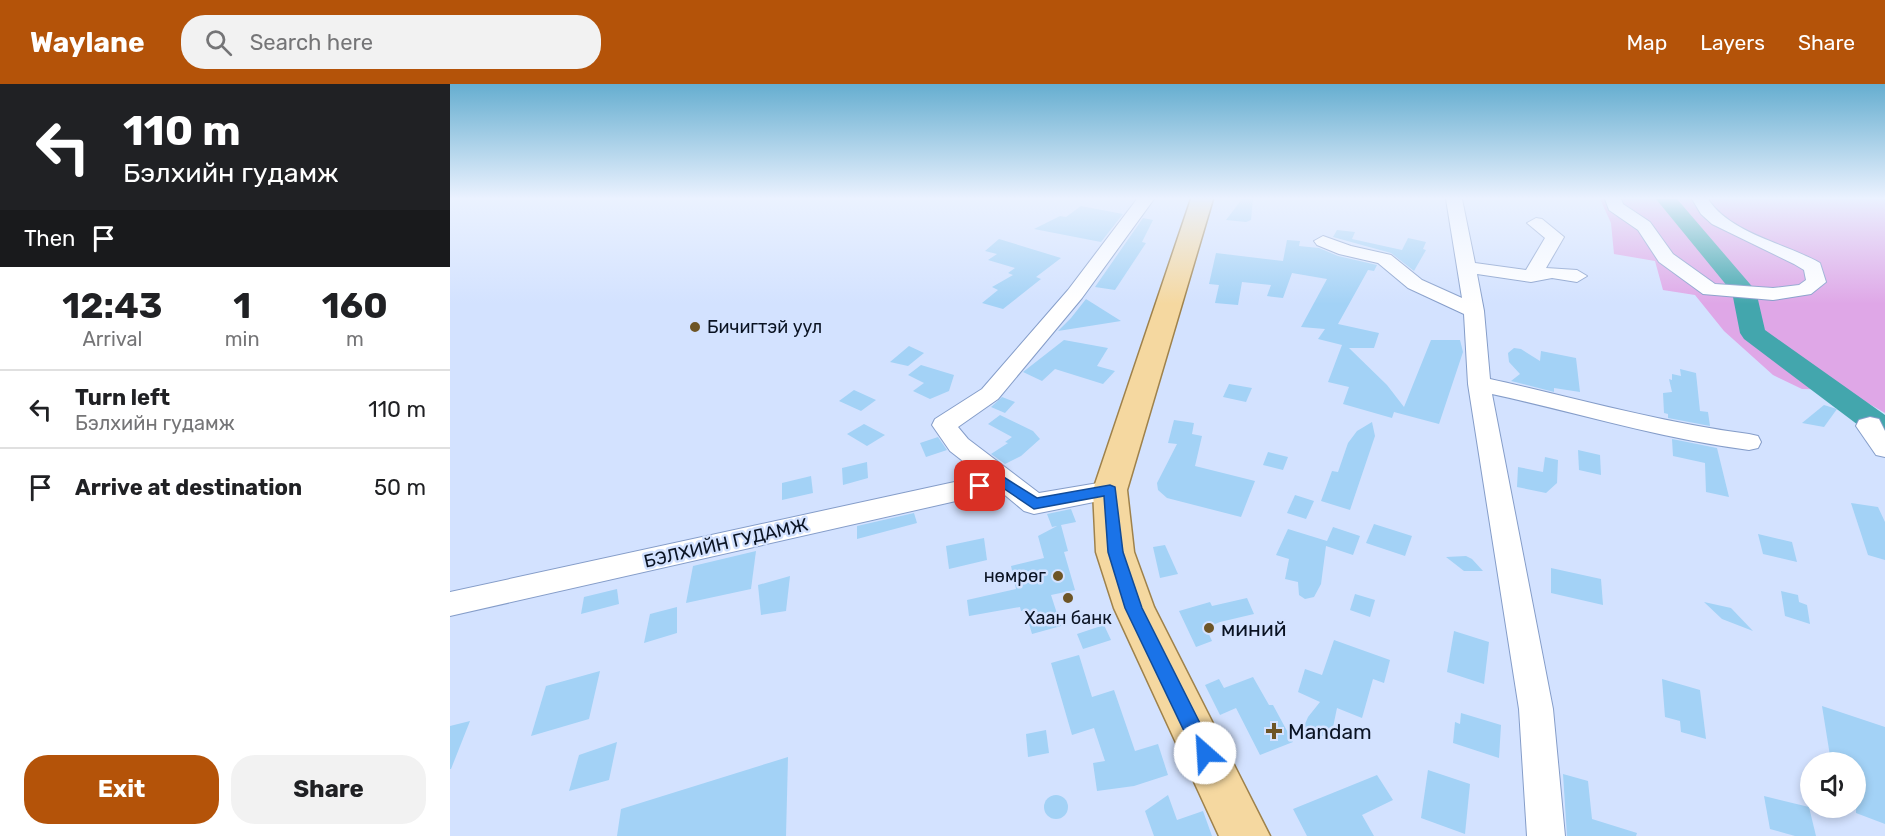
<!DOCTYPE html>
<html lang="en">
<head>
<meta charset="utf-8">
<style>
  :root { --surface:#fff; --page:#f2f2f2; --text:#202124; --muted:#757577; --line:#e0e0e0; --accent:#b45309 }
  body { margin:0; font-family:Rubik,sans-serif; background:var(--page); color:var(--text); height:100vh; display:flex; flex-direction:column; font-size:22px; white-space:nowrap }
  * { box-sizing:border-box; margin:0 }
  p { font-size:20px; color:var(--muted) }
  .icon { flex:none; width:33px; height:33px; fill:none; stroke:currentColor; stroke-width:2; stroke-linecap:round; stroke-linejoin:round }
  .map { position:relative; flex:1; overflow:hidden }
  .sheet { display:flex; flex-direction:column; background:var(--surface); width:450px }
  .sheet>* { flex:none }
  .banner { background:#202124; color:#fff; overflow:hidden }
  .buttons { position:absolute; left:1350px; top:668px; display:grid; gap:12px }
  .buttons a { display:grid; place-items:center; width:66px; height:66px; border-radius:50%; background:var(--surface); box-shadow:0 3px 9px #0003; font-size:30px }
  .pin { position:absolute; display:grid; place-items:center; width:51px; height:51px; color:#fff; margin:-26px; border-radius:12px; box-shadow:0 3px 9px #0006 }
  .me { position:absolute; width:66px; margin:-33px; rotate:334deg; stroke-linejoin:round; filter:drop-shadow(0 0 4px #0008) }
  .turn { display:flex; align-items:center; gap:21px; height:126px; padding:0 24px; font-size:27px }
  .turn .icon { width:78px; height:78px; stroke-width:2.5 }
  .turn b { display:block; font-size:42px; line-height:51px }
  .then { display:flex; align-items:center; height:57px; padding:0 24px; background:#0003; gap:12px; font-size:22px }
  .eta { display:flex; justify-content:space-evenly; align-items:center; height:102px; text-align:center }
  .eta b { font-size:36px; font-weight:700; line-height:42px }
  .button { display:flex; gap:12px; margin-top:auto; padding:12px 24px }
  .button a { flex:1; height:69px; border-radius:24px; background:var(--accent); color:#fff; font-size:24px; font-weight:700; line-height:69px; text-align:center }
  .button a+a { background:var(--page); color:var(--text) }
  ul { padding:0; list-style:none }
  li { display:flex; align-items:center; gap:18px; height:78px; padding:0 24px; border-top:2px solid var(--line) }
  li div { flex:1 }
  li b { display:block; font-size:22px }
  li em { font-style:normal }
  header { display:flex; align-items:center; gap:36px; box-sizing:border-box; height:84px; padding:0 30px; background:var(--accent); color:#fff }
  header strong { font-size:28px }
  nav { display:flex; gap:33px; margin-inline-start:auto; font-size:21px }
  .search { width:420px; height:54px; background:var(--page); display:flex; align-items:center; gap:15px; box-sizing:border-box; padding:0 21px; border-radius:24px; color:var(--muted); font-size:22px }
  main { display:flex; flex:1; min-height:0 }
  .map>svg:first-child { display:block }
</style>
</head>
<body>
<header>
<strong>Waylane</strong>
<div class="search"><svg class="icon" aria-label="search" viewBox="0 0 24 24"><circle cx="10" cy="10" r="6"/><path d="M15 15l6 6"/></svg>Search here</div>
<nav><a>Map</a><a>Layers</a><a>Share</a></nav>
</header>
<main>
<section class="sheet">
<div class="banner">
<div class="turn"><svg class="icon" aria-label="left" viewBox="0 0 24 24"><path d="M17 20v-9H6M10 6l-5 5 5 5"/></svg><div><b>110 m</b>Бэлхийн гудамж</div></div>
<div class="then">Then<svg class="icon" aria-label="arrive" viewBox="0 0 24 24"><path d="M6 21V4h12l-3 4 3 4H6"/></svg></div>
</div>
<div class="eta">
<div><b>12:43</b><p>Arrival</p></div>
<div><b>1</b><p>min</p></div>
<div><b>160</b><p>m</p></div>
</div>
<ul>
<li><svg class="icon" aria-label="left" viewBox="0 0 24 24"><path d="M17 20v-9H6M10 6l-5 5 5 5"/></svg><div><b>Turn left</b><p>Бэлхийн гудамж</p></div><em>110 m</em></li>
<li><svg class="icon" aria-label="arrive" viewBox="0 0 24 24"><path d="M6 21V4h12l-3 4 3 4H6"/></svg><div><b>Arrive at destination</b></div><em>50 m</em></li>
</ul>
<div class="button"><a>Exit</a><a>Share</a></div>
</section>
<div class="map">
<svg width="1435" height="752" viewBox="0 0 1435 752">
  <rect width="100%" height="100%" fill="#d3e2ff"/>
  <!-- green -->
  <polygon fill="#dfa7e7" points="1150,115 1435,115 1435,329 1395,306 1352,305 1323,291 1274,247 1245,211 1213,206 1205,177 1164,170 1161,139"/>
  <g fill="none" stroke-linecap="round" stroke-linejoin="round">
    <!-- river -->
    <polygon fill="#43a6ad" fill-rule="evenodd" points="1206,115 1227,115 1306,207 1315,246 1435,331 1435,356 1424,353 1294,255 1290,249 1282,208"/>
  </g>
  <!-- building -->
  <g fill="#a3d2f6">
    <polygon points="792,115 803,115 801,136 796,138 776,136"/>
    <polygon points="631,122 673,130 651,158 584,145 610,132 616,133"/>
    <polygon points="693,134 703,136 692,158 696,159 665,206 645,203"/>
    <polygon points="887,146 905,148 902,155 952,166 958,154 976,158 973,165 976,166 964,187 941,169 883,153"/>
    <polygon points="549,155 611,174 586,193 591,195 553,225 532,219 548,206 542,203 563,191 558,189 565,184 538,176 547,170 535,167"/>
    <polygon points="837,156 850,157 849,162 869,164 888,172 927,181 924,187 918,186 888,240 929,249 924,264 899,264 937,301 954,323 981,256 1010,256 1013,268 989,340 944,328 942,334 893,320 899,303 878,298 892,261 868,255 875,245 851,243 877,195 842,189 833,214 817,212 821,201 792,198 788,221 765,219 769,201 759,200 766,169 833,177"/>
    <polygon points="636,215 671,237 608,247 621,234"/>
    <polygon points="614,256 658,264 647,282 665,287 653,300 605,285 592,297 573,288"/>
    <polygon points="459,262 474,269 458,282 440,278"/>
    <polygon points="1064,264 1071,265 1090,277 1091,267 1126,274 1130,308 1104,304 1104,308 1061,297 1070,290 1059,278 1058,269"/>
    <polygon points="471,281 504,291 499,307 480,315 463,307 474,299 458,291"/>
    <polygon points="1230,285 1246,289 1250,327 1258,328 1260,342 1218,334 1218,330 1214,329 1213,309 1222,308 1219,295 1222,296 1222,290 1231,292"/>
    <polygon points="779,300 802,304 796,318 773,313"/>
    <polygon points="404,306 426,316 411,327 389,317"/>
    <polygon points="552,313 565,318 555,329 541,323"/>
    <polygon points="1374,321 1387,325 1374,343 1352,339"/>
    <polygon points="550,331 583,347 590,355 571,372 555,380 541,370 558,359 555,358 562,353 538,340"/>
    <polygon points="724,336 744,339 742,350 752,352 745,382 805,397 791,433 717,414 708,406 707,399 727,360 718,359"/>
    <polygon points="922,338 925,352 900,426 871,417 882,387 888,388 898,359 907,347"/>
    <polygon points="414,340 435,351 417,362 397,350"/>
    <polygon points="488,353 497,366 476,373 470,359"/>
    <polygon points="1222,355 1267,364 1279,413 1256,408 1255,379 1223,372"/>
    <polygon points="1128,366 1150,371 1151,391 1129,386"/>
    <polygon points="818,368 838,373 833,386 813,381"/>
    <polygon points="1095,373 1108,376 1107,399 1096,409 1067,403 1068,383 1093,388"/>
    <polygon points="417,378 418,394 393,401 392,384"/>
    <polygon points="361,392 363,409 332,416 332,399"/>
    <polygon points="845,411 864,417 856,435 837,429"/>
    <polygon points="1401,419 1428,423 1435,438 1435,476 1418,471"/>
    <polygon points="621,425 626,438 611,441 618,467 614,468 625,506 601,511 611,542 582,550 575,526 571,527 570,523 519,532 517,516 566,505 561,482 594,474 588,452 607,442 602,443 597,430"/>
    <polygon points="464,429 467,439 407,455 407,442"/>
    <polygon points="924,440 962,452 955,472 916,459"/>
    <polygon points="883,443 910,452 903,471 876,462 871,500 864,513 855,515 849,511 848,498 835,495 839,475 826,471 838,445 877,457"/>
    <polygon points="1308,450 1342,458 1347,478 1313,470"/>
    <polygon points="534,454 537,476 499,485 496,462"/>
    <polygon points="715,461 728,490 710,494 703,463"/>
    <polygon points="306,467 301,505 236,519 243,482"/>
    <polygon points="1016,472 1022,475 1033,487 1014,487 996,473"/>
    <polygon points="1101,484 1151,495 1153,521 1101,509"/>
    <polygon points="340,492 336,527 311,531 308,501"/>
    <polygon points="167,505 169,520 131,530 134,513"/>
    <polygon points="1331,507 1348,511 1349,518 1357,521 1360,540 1335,532"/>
    <polygon points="905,510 925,516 920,533 900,526"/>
    <polygon points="797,514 804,530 770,538 756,544 762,557 746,563 729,527 760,518 762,522"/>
    <polygon points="1254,518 1281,524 1303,547 1272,535"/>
    <polygon points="227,523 227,549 194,559 200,530"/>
    <polygon points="654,541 661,556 633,565 627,550"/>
    <polygon points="1004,547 1039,558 1034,600 997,588"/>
    <polygon points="884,556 940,576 934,599 923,595 912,634 887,624 882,648 870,653 852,647 858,633 870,618 848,608 855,585 872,591"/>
    <polygon points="629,571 642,613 664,606 685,667 708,660 718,691 684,702 647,707 643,679 655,677 644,644 622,651 601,579"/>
    <polygon points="150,587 139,635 81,652 96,602"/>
    <polygon points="803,593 819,621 823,621 843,658 810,671 786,624 770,631 755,601 769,595 774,604"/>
    <polygon points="1212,595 1250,606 1256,655 1231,648 1230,637 1215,633"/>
    <polygon points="1372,622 1435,643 1435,740 1406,729 1406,678 1381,678"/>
    <polygon points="1011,629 1051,641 1049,674 1003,659 1005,638 1010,640"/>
    <polygon points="20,637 1,685 0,685 0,642"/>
    <polygon points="596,646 599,669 578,673 576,650"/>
    <polygon points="167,658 159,696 119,707 129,671"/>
    <polygon points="338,673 336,752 167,752 171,725"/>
    <polygon points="978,686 1020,700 1015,750 971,734"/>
    <polygon points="1113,690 1138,697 1142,735 1187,749 1186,752 1117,752"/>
    <polygon points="927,691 943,716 912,731 924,752 857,752 843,725"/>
    <circle cx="606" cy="723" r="12"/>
    <polygon points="718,711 727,736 753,727 762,752 704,752 695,727"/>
    <polygon points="1314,712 1359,723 1366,752 1345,752 1320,745"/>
  </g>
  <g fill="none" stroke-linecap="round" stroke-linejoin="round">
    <!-- minor casing -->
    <g stroke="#859dc9" stroke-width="2">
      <g id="minor">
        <polygon points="687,115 704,115 632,214 548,315 508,343 518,355 589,409 660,397 669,399 673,406 669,413 584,430 574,427 550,407 0,532 0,508 532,392 500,367 482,341 485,335 532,305 618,206"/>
        <path d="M996,115h16l13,64 51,7 19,-32 -18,-15 9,-5 6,1 22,18 -18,31 31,2 10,6 -10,6 -25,-4 -21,4 -54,-8 7,37 6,68c86,19 172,44 259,55l9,2 3,6 -3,6 -9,2c-87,-11 -171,-37 -257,-56l61,315 12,127h-38l-8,-127 -51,-325 -4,-70 -56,-26 -30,-25 -39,-9 -22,-9 -3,-4 9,-5 28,10 40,9 31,25 40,18z"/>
        <path d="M1155,115h16l2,5 27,18 23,32 42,30 58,4 26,-3 7,-5 -2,-10 -10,-6 -82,-40 -11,-10 -9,-15h16c23,35 77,44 112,64l6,19 -15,12 -38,6 -70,-6 -44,-32 -21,-32 -29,-20z"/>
        <polygon points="1420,333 1429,335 1435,347 1435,373 1426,371 1406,342 1409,336"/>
      </g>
    </g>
    <!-- major casing -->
    <g stroke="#9f824b" stroke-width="3">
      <polygon id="major" points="741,115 763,115 677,406 684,468 704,523 820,752 769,752 664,524 646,468 643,406"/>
    </g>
    <!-- minor -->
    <use href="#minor" fill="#fff" fill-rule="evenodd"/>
    <!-- major -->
    <use href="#major" fill="#f5d8a0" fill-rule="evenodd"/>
  </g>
  <!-- sky -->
  <linearGradient id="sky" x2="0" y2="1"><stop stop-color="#66aed0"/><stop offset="0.52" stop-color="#ebf2ff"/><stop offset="1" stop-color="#ebf2ff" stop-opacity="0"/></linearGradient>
  <rect width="1435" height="220" fill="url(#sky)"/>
  <!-- route -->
  <polygon fill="#1a73e8" stroke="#114b97" stroke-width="1.5" points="552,392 587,414 660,401 665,403 673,468 692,524 762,663 764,669 762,676 755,678 748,676 675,524 658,468 654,412 584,425 550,402 530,407 523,402 525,398"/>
  <!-- markers -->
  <g fill="#6e5526" stroke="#d3e2ff" stroke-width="2">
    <circle cx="245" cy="243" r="6"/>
    <circle cx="608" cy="492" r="6"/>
    <circle cx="618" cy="514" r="6"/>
    <circle cx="759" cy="544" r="6"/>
    <path d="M821 638h6v6h6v6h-6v6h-6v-6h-6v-6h6z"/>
  </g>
  <g text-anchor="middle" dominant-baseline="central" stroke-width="5" stroke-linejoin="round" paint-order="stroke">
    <!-- poi labels -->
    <g font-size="18" fill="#0a1323" stroke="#d3e2ff" text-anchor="start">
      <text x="257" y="243">Бичигтэй уул</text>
      <text x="596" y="492" text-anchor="end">нөмрөг</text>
      <text x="618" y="534" text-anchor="middle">Хаан банк</text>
    </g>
    <!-- street labels -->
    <g font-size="18" fill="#0a1323" stroke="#d3e2ff">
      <text transform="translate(276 459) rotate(-13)">БЭЛХИЙН ГУДАМЖ</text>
    </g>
    <!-- near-poi labels -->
    <g font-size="21" fill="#0a1323" stroke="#d3e2ff" text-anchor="start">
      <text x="771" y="544">миний</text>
      <text x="838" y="647">Mandam</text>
    </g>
  </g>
</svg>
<div class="buttons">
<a><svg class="icon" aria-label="sound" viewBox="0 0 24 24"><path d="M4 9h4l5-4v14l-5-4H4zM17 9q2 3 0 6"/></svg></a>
</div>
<div class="pin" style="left:530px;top:402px;background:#d93025"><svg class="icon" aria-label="arrive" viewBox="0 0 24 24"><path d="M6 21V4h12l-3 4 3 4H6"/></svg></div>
<svg class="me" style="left:755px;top:669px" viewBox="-20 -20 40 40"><circle r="19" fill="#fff"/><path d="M0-13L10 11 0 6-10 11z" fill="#1a73e8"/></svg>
</div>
</main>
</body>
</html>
